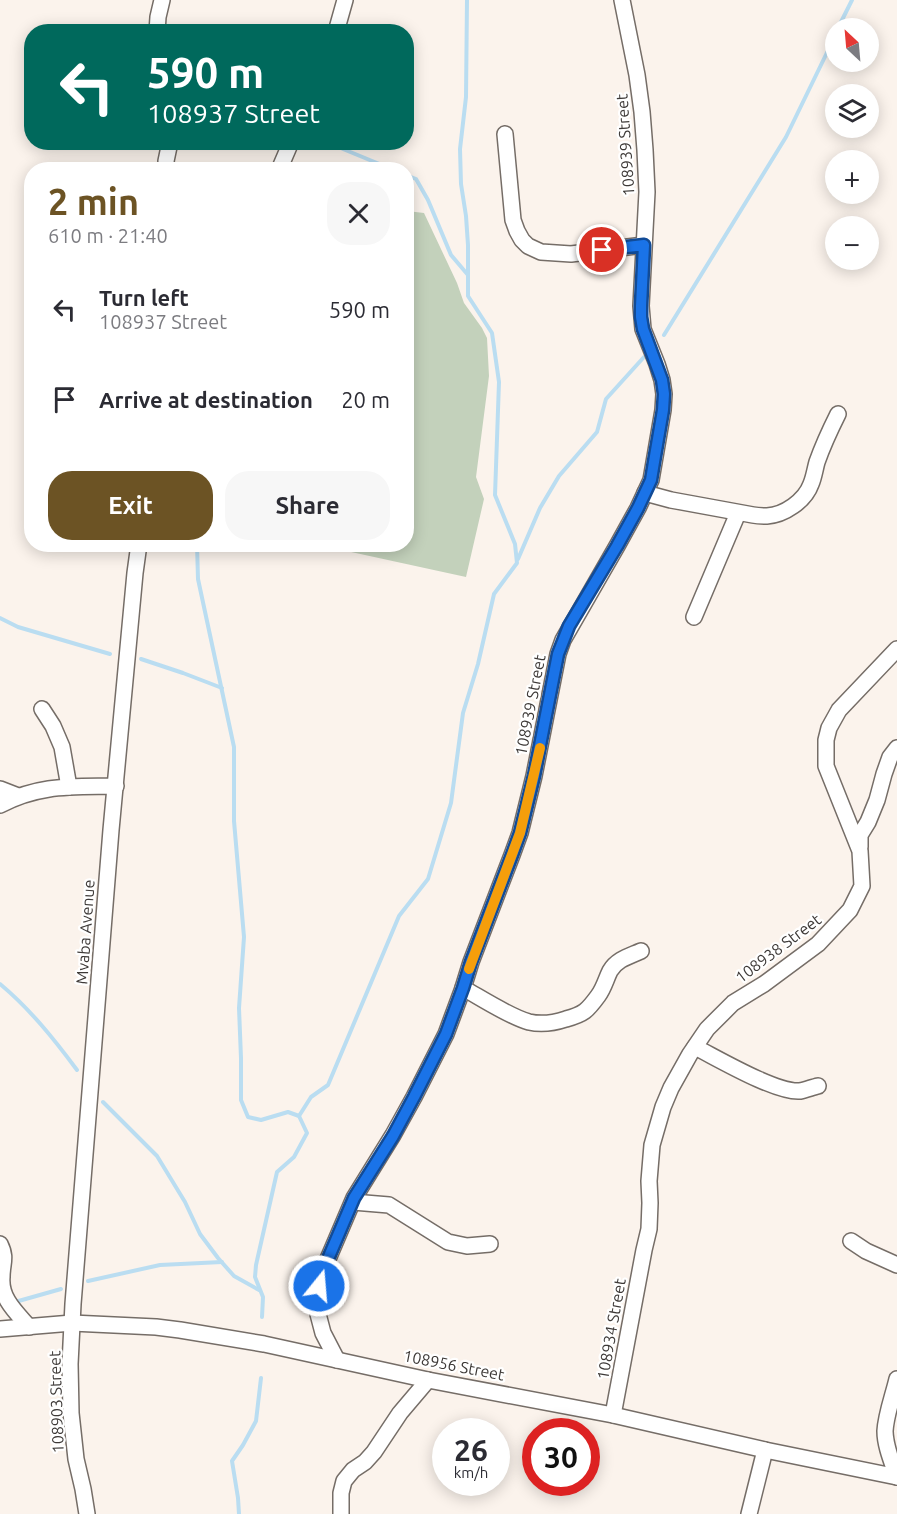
<!DOCTYPE html>
<html lang="en">
<head>
<meta charset="utf-8">
<style>
  :root { --surface:#fff; --page:#f7f7f7; --text:#2b2b33; --muted:#7c7c81; --accent:#6c5324 }
  body { margin:0; font-family:Ubuntu,sans-serif; background:var(--page); color:var(--text); height:100vh; display:flex; flex-direction:column; font-size:22px; white-space:nowrap }
  * { box-sizing:border-box; margin:0 }
  p { font-size:20px; color:var(--muted) }
  .icon { flex:none; width:33px; height:33px; fill:none; stroke:currentColor; stroke-width:2; stroke-linecap:round; stroke-linejoin:round }
  .map { position:relative; flex:1; overflow:hidden }
  .drawer { position:absolute; left:24px; top:162px; width:390px; height:390px; display:flex; flex-direction:column; background:var(--surface); border-radius:24px; box-shadow:0 3px 15px #0003 }
  .drawer>* { flex:none }
  .hud { position:absolute; left:24px; top:24px; width:390px; height:126px; border-radius:24px; box-shadow:0 3px 15px #0003; background:#00695c; color:#fff; overflow:hidden }
  .needle { width:39px; rotate:334deg }
  .controls { position:absolute; left:825px; top:18px; display:grid; gap:12px }
  .controls a { display:grid; place-items:center; width:54px; height:54px; border-radius:50%; background:var(--surface); box-shadow:0 3px 15px #0003; font-size:30px }
  .speed { position:absolute; left:432px; top:1418px; display:flex; gap:12px; font-size:30px; font-weight:700; text-align:center }
  .speed>* { display:grid; place-content:center; width:78px; height:78px; border-radius:50%; background:var(--surface); box-shadow:0 3px 15px #0003; line-height:1 }
  .speed small { font-size:15px; font-weight:400 }
  .speed .limit { border:9px solid #d22; background:#fff; color:#111 }
  .pin { position:absolute; display:grid; place-items:center; width:51px; height:51px; color:#fff; margin:-26px; border:3px solid #fff; border-radius:50%; box-shadow:0 2px 6px #0007 }
  .me { position:absolute; width:66px; margin:-33px; rotate:17deg; stroke-linejoin:round; filter:drop-shadow(0 0 4px #0008) }
  .turn { display:flex; align-items:center; gap:21px; height:126px; padding:0 24px; font-size:27px }
  .turn .icon { width:78px; height:78px; stroke-width:2.5 }
  .turn b { display:block; font-size:42px; line-height:51px }
  .round { display:grid; place-items:center; flex:none; width:63px; height:63px; border-radius:24px; background:var(--page) }
  .overview { display:flex; align-items:center; justify-content:space-between; height:102px; padding:0 24px }
  h1 { font-size:36px; font-weight:600; line-height:45px; color:var(--accent) }
  .button { display:flex; gap:12px; margin-top:auto; padding:12px 24px }
  .button a { flex:1; height:69px; border-radius:24px; background:var(--accent); color:#fff; font-size:24px; font-weight:600; line-height:69px; text-align:center }
  .button a+a { background:var(--page); color:var(--text) }
  ul { padding:0; list-style:none }
  li { display:flex; align-items:center; gap:18px; height:90px; padding:0 24px }
  li div { flex:1 }
  li b { display:block; font-size:22px }
  li em { font-style:normal }
  .map>svg:first-child { display:block }
</style>
</head>
<body>
<div class="map">
<svg width="897" height="1514" viewBox="0 0 897 1514">
  <rect width="100%" height="100%" fill="#fbf3ec"/>
  <!-- green -->
  <polygon fill="#c3d1bb" points="407,211 424,213 457,283 464,303 482,328 487,338 489,376 476,477 484,499 466,577 319,545 406,544"/>
  <g fill="none" stroke-linecap="round" stroke-linejoin="round">
    <!-- stream -->
    <g stroke="#baddf1" stroke-width="4">
      <polyline points="467,0 466,97 460,149 461,184 466,216 468,245 468,274"/>
      <polyline points="838,28 852,0"/>
      <polyline points="335,142 343,149 394,170"/>
      <polyline points="664,335 786,137 836,34"/>
      <polyline points="197,544 198,579 234,747 234,821 244,937 239,1008 241,1058 241,1100 248,1117 261,1120 288,1112 299,1116 307,1133 294,1157 277,1172 256,1265 255,1277 263,1297 262,1317"/>
      <polyline points="518,559 540,508 559,476 597,432 606,399 644,357"/>
      <polyline points="0,618 18,627 110,654"/>
      <polyline points="141,659 183,673 222,688"/>
      <path d="M0,984c30,25 54,55 77,86"/>
      <polyline points="103,1102 157,1156 185,1202 200,1234 218,1258 234,1276 259,1290"/>
      <polyline points="299,1116 311,1097 328,1085 399,916 428,879 451,803 463,713 478,664 494,594 517,563 515,544 495,495 499,382 492,333 468,296 468,275 451,255 428,200 416,179 406,175"/>
      <polyline points="88,1281 160,1265 222,1262"/>
      <polyline points="15,1302 61,1289"/>
      <polyline points="239,1514 238,1498 232,1461 243,1445 256,1421 261,1378"/>
    </g>
    <!-- minor casing -->
    <g stroke="#756d67" stroke-width="18">
      <g id="minor">
        <polyline points="157,32 158,17 162,0"/>
        <polyline points="336,32 345,0"/>
        <polyline points="505,134 513,220 517,231 522,240 528,246 541,252 571,254 644,245"/>
        <polyline points="167,170 166,161 170,142"/>
        <polyline points="279,170 291,142"/>
        <path d="M645,493l26,7 82,15c5,1 10,1 14,1 17,-1 38,-15 44,-32 3,-7 4,-15 6,-22 6,-17 13,-32 21,-48"/>
        <polyline points="694,617 738,513"/>
        <polyline points="42,709 53,726 62,747 69,787"/>
        <polyline points="0,789 18,796"/>
        <path d="M0,805c40,-21 72,-18 116,-19"/>
        <polyline points="860,847 860,835 868,822 877,800 884,774 890,757 897,748"/>
        <path d="M463,988c18,10 47,29 66,34 13,3 25,1 37,-3 18,-5 21,-8 32,-23 6,-8 8,-17 12,-25 7,-12 20,-15 31,-20"/>
        <path d="M695,1047c22,11 81,46 105,44 6,-1 13,-4 18,-5"/>
        <polyline points="353,1202 389,1205 448,1242 467,1246 490,1244"/>
        <polyline points="851,1241 866,1251 897,1265"/>
        <path d="M0,1244c7,14 2,19 2,33 -2,21 14,35 27,50"/>
        <polyline points="0,1329 72,1323 156,1327 180,1330 264,1344 428,1380 613,1415 765,1450 897,1477"/>
        <polyline points="337,1360 323,1333 318,1314 316,1300 325,1266 354,1198 393,1135 414,1097 446,1034 463,988 471,962 512,855 520,833 534,776 558,654 563,640 617,546 638,508 651,480 663,410 664,394 662,380 657,364 643,329 641,306 647,192 645,150 642,112 637,75 622,0"/>
        <polyline points="613,1415 644,1250 649,1229 650,1203 649,1181 652,1145 663,1107 671,1088 690,1054 707,1029 733,1003 764,984 818,944 850,910 862,886 860,851 826,766 826,740 829,728 839,710 897,649"/>
        <path d="M897,1477c-5,-15 -12,-31 -12,-46 1,-17 8,-35 12,-52"/>
        <polyline points="87,1514 83,1489 76,1459 71,1413 70,1364 73,1304 111,830 135,573 139,544"/>
        <polyline points="341,1514 341,1493 344,1481 353,1470 365,1462 374,1452 400,1413 428,1380"/>
        <polyline points="749,1514 765,1450"/>
      </g>
    </g>
    <!-- minor -->
    <use href="#minor" stroke="#fff" stroke-width="15"/>
  </g>
  <g fill="none" stroke-linecap="round" stroke-linejoin="round">
    <!-- route casing -->
    <g stroke="#114b97" stroke-width="15">
      <polyline id="route" points="319,1286 325,1266 354,1198 393,1136 414,1097 446,1034 463,988 471,962 512,855 520,833 534,776 558,654 569,626 617,546 638,508 651,480 654,462 663,410 664,394 662,380 643,329 641,317 641,306 644,245 602,250"/>
    </g>
    <!-- route -->
    <use href="#route" stroke="#1a73e8" stroke-width="10"/>
    <!-- slow -->
    <polyline stroke="#f59e0b" stroke-width="10" points="469,969 520,833 540,748"/>
  </g>
  <g text-anchor="middle" dominant-baseline="central" stroke-width="4.5" stroke-linejoin="round" paint-order="stroke">
    <!-- street labels -->
    <g font-size="16" fill="#3d3937" stroke="#fff">
      <text transform="translate(625 145) rotate(-94)">108939 Street</text>
      <text transform="translate(530 705) rotate(-79)">108939 Street</text>
      <text transform="translate(85 932) rotate(-86)">Mvaba Avenue</text>
      <text transform="translate(778 948) rotate(-37)">108938 Street</text>
      <text transform="translate(611 1329) rotate(-80)">108934 Street</text>
      <text transform="translate(454 1365) rotate(11)">108956 Street</text>
      <text transform="translate(56 1402) rotate(-92)">108903 Street</text>
    </g>
  </g>
</svg>
<div class="controls">
<a><svg class="needle" viewBox="-14 -14 28 28"><path d="M0-13l5 13h-10z" fill="#e53935"/><path d="M0 13l5-13h-10z" fill="#7c7c81"/></svg></a>
<a><svg class="icon" aria-label="layers" viewBox="0 0 24 24"><path d="M12 4l9 5-9 5-9-5zM3 14l9 5 9-5"/></svg></a>
<a>+</a>
<a>−</a>
</div>
<div class="speed"><div>26<small>km/h</small></div><div class="limit">30</div></div>
<div class="pin" style="left:602px;top:250px;background:#d93025"><svg class="icon" aria-label="arrive" viewBox="0 0 24 24"><path d="M6 21V4h12l-3 4 3 4H6"/></svg></div>
<svg class="me" style="left:319px;top:1286px" viewBox="-20 -20 40 40"><circle r="17" fill="#1a73e8" stroke="#fff" stroke-width="3"/><path d="M0-11L8 9 0 5-8 9z" fill="#fff"/></svg>
<div class="hud">
<div class="turn"><svg class="icon" aria-label="left" viewBox="0 0 24 24"><path d="M17 20v-9H6M10 6l-5 5 5 5"/></svg><div><b>590 m</b>108937 Street</div></div>
</div>
<section class="drawer">
<div class="overview"><div><h1>2 min</h1><p>610 m · 21:40</p></div><a class="round"><svg class="icon" aria-label="close" viewBox="0 0 24 24"><path d="M6 6l12 12M18 6L6 18"/></svg></a></div>
<ul>
<li><svg class="icon" aria-label="left" viewBox="0 0 24 24"><path d="M17 20v-9H6M10 6l-5 5 5 5"/></svg><div><b>Turn left</b><p>108937 Street</p></div><em>590 m</em></li>
<li><svg class="icon" aria-label="arrive" viewBox="0 0 24 24"><path d="M6 21V4h12l-3 4 3 4H6"/></svg><div><b>Arrive at destination</b></div><em>20 m</em></li>
</ul>
<div class="button"><a>Exit</a><a>Share</a></div>
</section>
</div>
</body>
</html>
